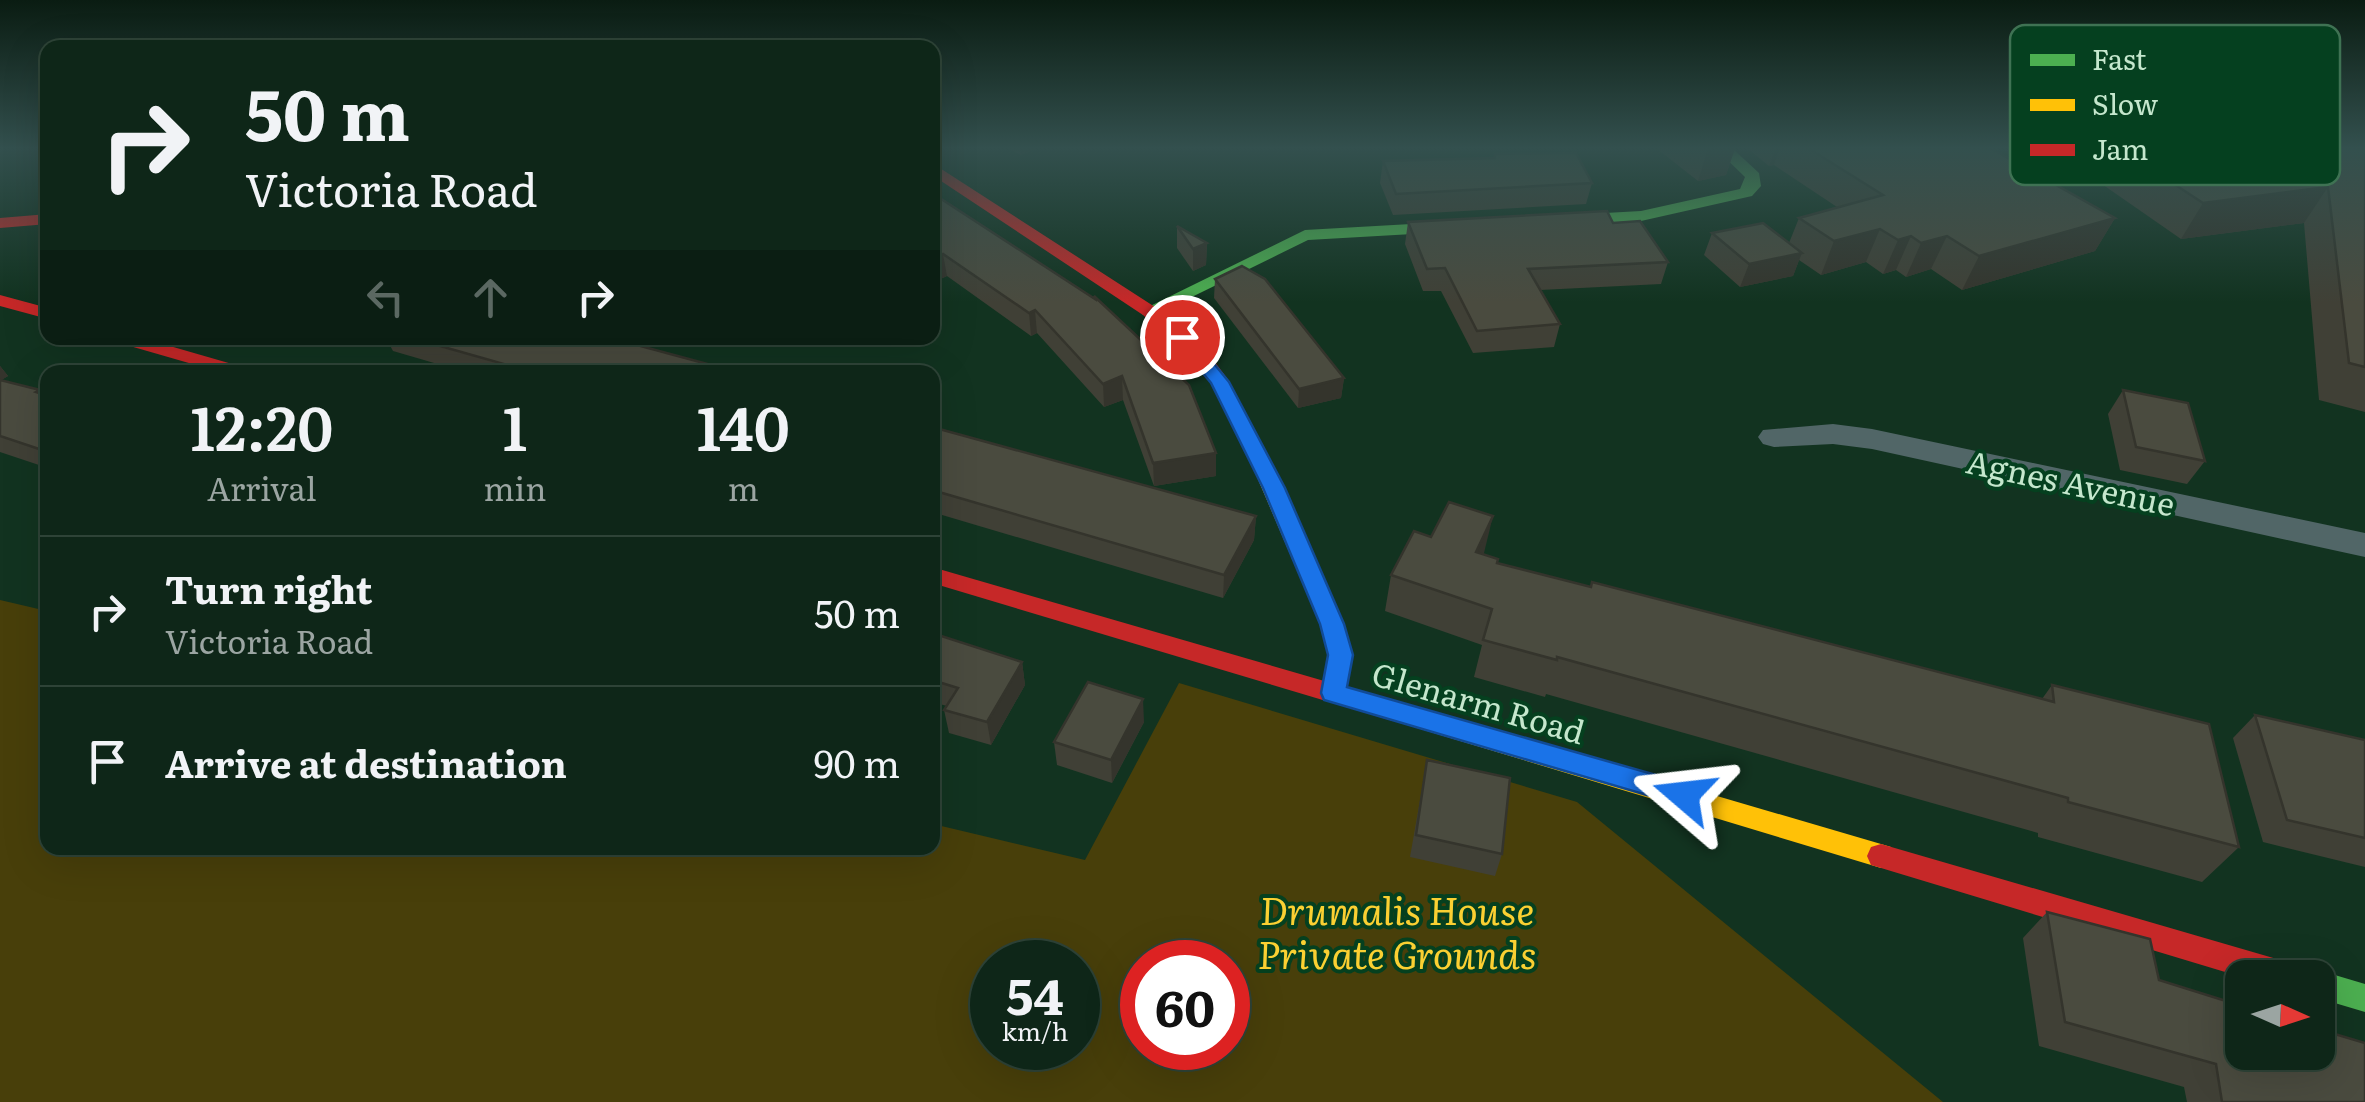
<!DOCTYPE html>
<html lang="en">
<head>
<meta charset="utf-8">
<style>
  :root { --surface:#0e2618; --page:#172e21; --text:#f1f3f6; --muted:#9ba5a2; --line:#2e4337 }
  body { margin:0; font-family:Literata,serif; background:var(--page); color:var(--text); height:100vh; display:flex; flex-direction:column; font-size:38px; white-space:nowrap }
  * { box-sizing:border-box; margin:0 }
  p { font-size:32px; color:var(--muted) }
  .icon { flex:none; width:55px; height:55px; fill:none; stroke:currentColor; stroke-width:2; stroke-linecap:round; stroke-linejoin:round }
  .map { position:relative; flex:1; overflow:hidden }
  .panel { position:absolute; left:40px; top:365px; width:900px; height:490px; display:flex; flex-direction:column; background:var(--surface); border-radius:20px; box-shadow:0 10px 40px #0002,0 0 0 2px var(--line) }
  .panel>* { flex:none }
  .banner { position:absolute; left:40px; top:40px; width:900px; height:305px; border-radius:20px; box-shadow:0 10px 40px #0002,0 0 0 2px var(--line); background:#0e2618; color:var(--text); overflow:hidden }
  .needle { width:65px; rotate:93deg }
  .fabs { position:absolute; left:2225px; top:960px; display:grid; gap:20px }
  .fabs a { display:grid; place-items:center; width:110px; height:110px; border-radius:20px; background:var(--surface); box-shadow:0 10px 40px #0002,0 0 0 2px var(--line); font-size:50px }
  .speed { position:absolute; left:970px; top:940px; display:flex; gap:20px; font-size:50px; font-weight:700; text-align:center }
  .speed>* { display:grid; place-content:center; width:130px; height:130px; border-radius:50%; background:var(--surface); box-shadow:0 10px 40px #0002,0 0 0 2px var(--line); line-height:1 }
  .speed small { font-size:25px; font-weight:400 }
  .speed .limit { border:15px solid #d22; background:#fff; color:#111 }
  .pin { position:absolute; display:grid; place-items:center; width:85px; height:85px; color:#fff; margin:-42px; border:5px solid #fff; border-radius:50%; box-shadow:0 2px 10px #0007 }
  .me { position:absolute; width:110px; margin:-55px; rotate:287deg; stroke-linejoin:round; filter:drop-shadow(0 0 8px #0008) }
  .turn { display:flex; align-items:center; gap:35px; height:210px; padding:0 40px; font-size:45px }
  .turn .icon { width:130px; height:130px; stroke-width:2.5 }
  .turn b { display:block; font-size:70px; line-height:85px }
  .lanes { display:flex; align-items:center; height:95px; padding:0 40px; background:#0003; justify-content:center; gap:50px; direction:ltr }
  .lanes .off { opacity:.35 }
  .eta { display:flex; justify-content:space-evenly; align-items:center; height:170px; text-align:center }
  .eta b { font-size:60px; font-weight:600; line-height:70px }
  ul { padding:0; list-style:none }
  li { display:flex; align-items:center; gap:30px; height:150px; padding:0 40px; border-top:2px solid var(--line) }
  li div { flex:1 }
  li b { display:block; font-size:38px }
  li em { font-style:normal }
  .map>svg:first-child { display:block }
</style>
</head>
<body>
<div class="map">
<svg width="2365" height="1102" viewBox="0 0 2365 1102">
  <rect width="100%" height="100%" fill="#123320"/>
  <!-- green -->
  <path fill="#483f0a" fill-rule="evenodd" d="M0,600l47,11 1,237h884l1,-24 152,36 94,-177 398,119 366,300h-1943zM992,962h86v86h-86zM1142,962h86v86h-86z"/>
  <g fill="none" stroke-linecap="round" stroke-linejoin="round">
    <!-- street -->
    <polygon fill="#516667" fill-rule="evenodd" points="1833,424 1872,429 2365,533 2365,557 1872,449 1833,444 1774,447 1763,444 1758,437 1763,430"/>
    <!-- fast -->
    <g fill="#4caf50" fill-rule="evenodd">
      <polygon points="1715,148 1732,148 1759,173 1761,186 1752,196 1641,221 1308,240 1155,315 1143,315 1140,311 1305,230 1641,211 1740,189 1745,177"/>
      <polygon points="2318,970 2365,984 2365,1012 2318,998 2318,978 2306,978"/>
    </g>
    <!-- slow -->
    <g fill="#ffc107" fill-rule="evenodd">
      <polygon points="1261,456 1271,463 1344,624 1352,655 1342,700 1333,703 1324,700 1321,693 1328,655 1320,624 1251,463"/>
      <polygon points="1393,701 1881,844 1891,847 1895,856 1891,865 1881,868 1384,718 1380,711 1384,704"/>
    </g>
    <!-- jam -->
    <g fill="#c62828" fill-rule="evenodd">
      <polygon points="932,163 1155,307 1209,354 1229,381 1271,463 1268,468 1254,468 1210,382 1195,362 1143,315 932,175"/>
      <polygon points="48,214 48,224 0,228 0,218"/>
      <polygon points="0,295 48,308 48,319 0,306"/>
      <polygon points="114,338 142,338 246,368 249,372 220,372 116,342"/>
      <polygon points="932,567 1393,701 1402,704 1406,711 1402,718 1393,721 932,583"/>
      <polygon points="1881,844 2294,964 2305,968 2309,978 2245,978 1881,868 1871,865 1867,856 1871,847"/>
    </g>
  </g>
  <!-- wall -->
  <g fill="#404036">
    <polygon points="1007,148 1037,148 1021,155"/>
    <polygon points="1656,148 1735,148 1726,175 1698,181"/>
    <polygon points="1747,148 1990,148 2115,218 2095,251 1962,290 1931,269 1906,277 1896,270 1883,274 1866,262 1821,275 1799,260 1793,276 1740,287 1704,255 1712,233 1789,243 1799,218 1837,207 1774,165 1769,166"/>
    <polygon points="2050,148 2365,148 2365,412 2319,400 2304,223 2181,239"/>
    <polygon points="1383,161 1592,183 1586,204 1393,215 1380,183"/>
    <polygon points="932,193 1216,453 1216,476 1154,486 1123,400 1104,407 1037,333 1031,336 947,276 932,283"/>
    <polygon points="1408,222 1613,223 1668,262 1661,284 1540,290 1560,324 1554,347 1473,353 1441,291 1423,291 1405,244"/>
    <polygon points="1177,226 1207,243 1206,265 1193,271 1177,248"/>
    <polygon points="1215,279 1344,378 1341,398 1298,408 1214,298"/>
    <polygon points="386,338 611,338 737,372 465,372 393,351"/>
    <polygon points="0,366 8,376 1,380 48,396 48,468 0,452"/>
    <polygon points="2123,390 2205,461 2187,484 2120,470 2108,414"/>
    <polygon points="932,427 1256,516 1254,540 1223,598 932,512"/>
    <polygon points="1483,554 1497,563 2042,699 2052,685 2239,847 2202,882 2038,837 2038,833 1546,694 1545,697 1474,677 1482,645 1385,611 1391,575"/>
    <polygon points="932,633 1022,662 1025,685 991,745 949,733 944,710 947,706 932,702"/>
    <polygon points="2255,715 2365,740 2365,867 2263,842 2233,738"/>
    <polygon points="1144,722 1112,783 1057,765 1054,742"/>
    <polygon points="1427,760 1502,854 1495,876 1410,857"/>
    <polygon points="2047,912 2159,980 2365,1102 2187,1102 2184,1087 2039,1046 2023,938"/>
  </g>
  <!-- shaded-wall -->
  <g fill="#34342c">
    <polygon points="1021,148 1037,148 1021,155"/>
    <polygon points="1708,148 1735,148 1726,175 1698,181"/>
    <polygon points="1776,148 1780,148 1774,165 1769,166"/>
    <polygon points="2328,187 2304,223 2181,239 2203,203"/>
    <polygon points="2115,218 2095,251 1962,290 1979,256"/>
    <polygon points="1880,229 1866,262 1821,275 1834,241"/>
    <polygon points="1911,236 1896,270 1883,274 1898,240"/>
    <polygon points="1947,236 1931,269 1906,277 1921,243"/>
    <polygon points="1207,243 1206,265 1193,271 1193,249"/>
    <polygon points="1802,253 1793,276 1740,287 1749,264"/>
    <polygon points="943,254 947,276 932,283 932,259"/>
    <polygon points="1035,310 1037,333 1031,336 1029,313"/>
    <polygon points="0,366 8,376 0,381"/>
    <polygon points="1122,376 1123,400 1104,407 1103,384"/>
    <polygon points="1344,378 1341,398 1298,408 1299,389"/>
    <polygon points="1216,453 1216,476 1154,486 1153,463"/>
    <polygon points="1256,516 1254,540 1223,598 1224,575"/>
    <polygon points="1493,516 1484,553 1468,588 1476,552"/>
    <polygon points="1022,662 1025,685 991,745 987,722"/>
    <polygon points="1143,699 1144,722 1112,783 1111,760"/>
  </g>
  <!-- building -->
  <g fill="#4a4b3f" stroke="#34342c" stroke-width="2.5">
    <polygon points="1808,148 1990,148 2115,218 1979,256 1947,236 1921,243 1911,236 1898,240 1880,229 1834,241 1799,218 1883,195"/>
    <polygon points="2119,148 2365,148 2365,367 2349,363 2328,187 2203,203"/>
    <polygon points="1576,153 1592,183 1396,194 1383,161 1495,158 1495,154"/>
    <polygon points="932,193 1095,299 1094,296 1189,385 1216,453 1153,463 1122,376 1103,384 1035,310 1029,313 943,254 932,259"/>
    <polygon points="1607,211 1613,223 1640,221 1668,262 1528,269 1560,324 1477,331 1445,268 1427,269 1408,222"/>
    <polygon points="1763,223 1802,253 1749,264 1712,233"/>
    <polygon points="1177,226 1207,243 1193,249"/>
    <polygon points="1242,266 1265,279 1344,378 1299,389 1215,279"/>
    <polygon points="412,338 611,338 737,372 532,372"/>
    <polygon points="0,380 40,390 36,392 48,396 48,452 0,436"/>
    <polygon points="2123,390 2188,403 2205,461 2136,447"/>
    <polygon points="932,427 1256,516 1224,575 932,490"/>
    <polygon points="1449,502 1493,516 1476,552 1498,559 1497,563 1591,587 1592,582 2054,702 2052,685 2209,724 2239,847 2068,802 2068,798 1557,657 1557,660 1483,640 1492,609 1391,575 1414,531 1431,537"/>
    <polygon points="932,633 1022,662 987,722 944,710 958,688 932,680"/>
    <polygon points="1088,682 1143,699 1111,760 1054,742"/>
    <polygon points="2255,715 2365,740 2365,838 2287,820"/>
    <polygon points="1427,760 1510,778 1502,854 1416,835"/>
    <polygon points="2047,912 2150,939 2159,980 2242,1006 2242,1052 2318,1052 2318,1029 2365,1043 2365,1102 2222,1102 2216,1064 2065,1022"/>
  </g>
  <!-- sky -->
  <linearGradient id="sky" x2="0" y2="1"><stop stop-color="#0a1c12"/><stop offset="0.49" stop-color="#33504e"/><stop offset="1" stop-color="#33504e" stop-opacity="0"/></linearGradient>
  <rect width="2365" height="302" fill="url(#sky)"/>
  <!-- route -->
  <polygon fill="#1a73e8" stroke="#114b97" stroke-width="2.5" points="1182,331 1189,333 1229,382 1285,488 1344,624 1353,655 1347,687 1684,783 1693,787 1697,795 1693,803 1684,806 1324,700 1321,693 1328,655 1320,624 1263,488 1211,383 1173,337"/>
  <g text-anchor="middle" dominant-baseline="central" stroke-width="8" stroke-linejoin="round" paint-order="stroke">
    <!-- street labels -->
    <g font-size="32" fill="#c5e7cd" stroke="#05401f">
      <text transform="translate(2071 481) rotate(12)">Agnes Avenue</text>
      <text transform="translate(1479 701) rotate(16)">Glenarm Road</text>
    </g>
    <!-- near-park labels -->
    <g font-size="38" font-style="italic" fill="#fad032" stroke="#05401f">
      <text x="1397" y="908">Drumalis House<tspan x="1397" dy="44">Private Grounds</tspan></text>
    </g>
  </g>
  <!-- legend -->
  <rect x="2010" y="25" width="330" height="160" rx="15" fill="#05401f" stroke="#3f7253" stroke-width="2.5"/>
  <rect x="2030" y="54" width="45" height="12" fill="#4caf50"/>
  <rect x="2030" y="99" width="45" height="12" fill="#ffc107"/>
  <rect x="2030" y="144" width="45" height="12" fill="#c62828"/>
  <g font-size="28" fill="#c5e7cd">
    <text x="2092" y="70">Fast</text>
    <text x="2092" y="115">Slow</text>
    <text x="2092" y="160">Jam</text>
  </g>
</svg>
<div class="fabs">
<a><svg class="needle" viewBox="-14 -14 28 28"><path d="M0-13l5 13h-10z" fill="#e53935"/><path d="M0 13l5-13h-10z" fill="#9ba5a2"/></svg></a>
</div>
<div class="speed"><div>54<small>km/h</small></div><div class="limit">60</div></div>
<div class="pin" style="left:1182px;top:337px;background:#d93025"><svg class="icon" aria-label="arrive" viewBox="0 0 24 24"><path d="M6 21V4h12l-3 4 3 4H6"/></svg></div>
<svg class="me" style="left:1684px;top:795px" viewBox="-20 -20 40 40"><path d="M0-17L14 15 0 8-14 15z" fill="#1a73e8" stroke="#fff" stroke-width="4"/></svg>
<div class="banner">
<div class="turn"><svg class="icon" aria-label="right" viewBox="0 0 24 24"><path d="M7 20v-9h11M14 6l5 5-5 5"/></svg><div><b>50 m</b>Victoria Road</div></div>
<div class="lanes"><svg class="icon off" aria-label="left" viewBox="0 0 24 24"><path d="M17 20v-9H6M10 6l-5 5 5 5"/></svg><svg class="icon off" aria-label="ahead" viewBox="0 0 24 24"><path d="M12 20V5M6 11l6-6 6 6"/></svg><svg class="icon" aria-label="right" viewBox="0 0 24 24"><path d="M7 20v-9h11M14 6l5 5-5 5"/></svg></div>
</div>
<section class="panel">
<div class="eta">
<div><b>12:20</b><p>Arrival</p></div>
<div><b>1</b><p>min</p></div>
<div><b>140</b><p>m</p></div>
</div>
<ul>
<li><svg class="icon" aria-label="right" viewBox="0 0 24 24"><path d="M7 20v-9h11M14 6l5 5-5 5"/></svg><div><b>Turn right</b><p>Victoria Road</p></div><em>50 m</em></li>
<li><svg class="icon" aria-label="arrive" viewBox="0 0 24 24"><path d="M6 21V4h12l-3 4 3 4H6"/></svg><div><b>Arrive at destination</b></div><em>90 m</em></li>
</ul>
</section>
</div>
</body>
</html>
